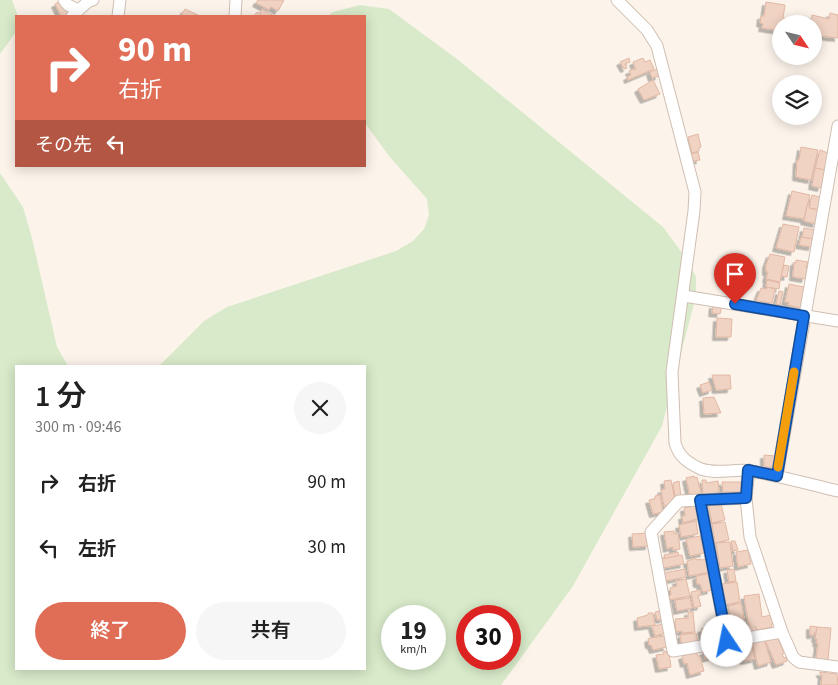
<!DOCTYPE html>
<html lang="ja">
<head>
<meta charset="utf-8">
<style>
  :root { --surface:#fff; --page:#f6f6f6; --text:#222; --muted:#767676; --accent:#e06d56 }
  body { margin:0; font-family:"Source Sans 3","Noto Sans JP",sans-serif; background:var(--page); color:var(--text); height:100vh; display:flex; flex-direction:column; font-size:19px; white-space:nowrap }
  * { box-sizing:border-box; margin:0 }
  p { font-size:16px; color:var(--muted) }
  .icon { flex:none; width:28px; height:28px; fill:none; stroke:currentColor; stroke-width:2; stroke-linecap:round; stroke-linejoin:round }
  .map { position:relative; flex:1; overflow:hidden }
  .panel { position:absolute; left:15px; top:365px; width:351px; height:305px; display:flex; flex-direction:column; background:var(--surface); border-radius:0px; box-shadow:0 2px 12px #0003 }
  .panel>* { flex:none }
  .guide { position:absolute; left:15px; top:15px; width:351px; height:152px; border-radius:0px; box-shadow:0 2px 12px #0003; background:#e06d56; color:#fff; overflow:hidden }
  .needle { width:32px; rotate:125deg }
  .buttons { position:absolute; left:772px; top:15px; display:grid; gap:10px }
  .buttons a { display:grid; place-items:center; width:50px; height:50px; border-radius:50%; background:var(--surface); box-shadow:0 2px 12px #0003; font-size:25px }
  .speed { position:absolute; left:381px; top:605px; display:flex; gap:10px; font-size:25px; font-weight:700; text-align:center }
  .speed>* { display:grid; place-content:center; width:65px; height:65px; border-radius:50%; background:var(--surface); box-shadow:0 2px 12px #0003; line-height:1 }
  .speed small { font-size:12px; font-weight:400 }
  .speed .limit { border:8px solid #d22; background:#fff; color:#111 }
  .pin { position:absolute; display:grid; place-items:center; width:42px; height:42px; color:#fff; margin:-51px -21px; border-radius:50% 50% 50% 0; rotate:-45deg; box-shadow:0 0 5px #0007 }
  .pin .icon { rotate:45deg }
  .me { position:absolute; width:55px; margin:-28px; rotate:349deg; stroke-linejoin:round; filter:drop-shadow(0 0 4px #0008) }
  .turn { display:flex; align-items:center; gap:18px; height:105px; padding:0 20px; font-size:22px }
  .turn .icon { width:65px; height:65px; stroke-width:2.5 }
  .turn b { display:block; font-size:35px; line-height:42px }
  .then { display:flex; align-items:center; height:48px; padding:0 20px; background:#0003; gap:10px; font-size:19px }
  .round { display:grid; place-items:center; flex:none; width:52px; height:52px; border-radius:26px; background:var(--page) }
  .summary { display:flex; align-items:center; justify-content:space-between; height:85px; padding:0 20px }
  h1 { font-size:30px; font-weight:600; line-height:38px }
  .cta { display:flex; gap:10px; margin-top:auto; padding:10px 20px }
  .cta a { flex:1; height:58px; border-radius:30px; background:var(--accent); color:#fff; font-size:20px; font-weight:600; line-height:58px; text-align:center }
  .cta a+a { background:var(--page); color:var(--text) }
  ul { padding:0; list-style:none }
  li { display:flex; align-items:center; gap:15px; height:65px; padding:0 20px }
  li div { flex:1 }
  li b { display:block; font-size:19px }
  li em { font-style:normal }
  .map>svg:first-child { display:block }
</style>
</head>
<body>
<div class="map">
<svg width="838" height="685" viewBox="0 0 838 685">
  <defs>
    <filter id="shadow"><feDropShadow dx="-3.5" dy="3.5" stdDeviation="0" flood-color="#0004"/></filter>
  </defs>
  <rect width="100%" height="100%" fill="#fcf4eb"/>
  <!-- green -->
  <g fill="#d8eac9" fill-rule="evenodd">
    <polygon points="0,0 12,0 18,16 16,16 16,32 0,54"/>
    <path d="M360,5l29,4 68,50 206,168 25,34 8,16v19l-34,130 -89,160 -72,99h-501v-512l23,34 9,31 25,109 11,19h-52v303h349v-303h-206l45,-45 23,-14 169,-56 17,-10 11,-12 5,-14 -2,-16 -38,-43 -24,-33v-107h-37l5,-4zM392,616h43v43h-43zM468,616h42v43h-42z"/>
  </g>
  <!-- building -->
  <g fill="#f0d3c3" stroke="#e2b8a4" filter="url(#shadow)">
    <polygon points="258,0 284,0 278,11 271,7 269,10 256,3"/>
    <polygon points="61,1 69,14 66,16 61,16 55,4"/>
    <polygon points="766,2 785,5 783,18 790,19 790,17 808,20 807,24 781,24 781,31 762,28 763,24 760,23 761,16 764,16"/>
    <polygon points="185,9 198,15 198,16 181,16"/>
    <polygon points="262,9 274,16 254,16 257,12 260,14"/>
    <polygon points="830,13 838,15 838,38 819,36 819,35 814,34 814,24 811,24 812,15 829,19"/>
    <polygon points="629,58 630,62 625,64 627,68 624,69 620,62"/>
    <polygon points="643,58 645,62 650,60 654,69 628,80 627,77 631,75 629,71 634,69 636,70 633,62"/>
    <polygon points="657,69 659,76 652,78 650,72"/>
    <polygon points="653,80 660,94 644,100 638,89"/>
    <polygon points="698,134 701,147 699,148 699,151 692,153 688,137"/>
    <polygon points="801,147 818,150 811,180 796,177 797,160 799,160"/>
    <polygon points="820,150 828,153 825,170 815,168"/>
    <polygon points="698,152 700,160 693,161 691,154"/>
    <polygon points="815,168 825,170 821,188 812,186"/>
    <polygon points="792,191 810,195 804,219 786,216"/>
    <polygon points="812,195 820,197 819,210 809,208"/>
    <polygon points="808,205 810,205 809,208 819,210 816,224 804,221 807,206"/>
    <polygon points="783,224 799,227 794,252 776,248"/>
    <polygon points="804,228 815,230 813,239 802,237"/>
    <polygon points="801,237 813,239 812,247 799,245"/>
    <polygon points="770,254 785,257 780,282 766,279 768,272 766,272 766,265"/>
    <polygon points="796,260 808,262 806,268 808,268 805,279 793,277 794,262 796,263"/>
    <polygon points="784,265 789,266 787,277 781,276"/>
    <polygon points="767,280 780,283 779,289 766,287"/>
    <polygon points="789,284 804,287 804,289 805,289 800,308 788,305 789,302 785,302"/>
    <polygon points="767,287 775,289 772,303 756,301 761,288 767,289"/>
    <polygon points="779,291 783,292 780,305 776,304"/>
    <polygon points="713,305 722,306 720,314 712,313"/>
    <polygon points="717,318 732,319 731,337 716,337"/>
    <polygon points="712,375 730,375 731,389 716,390"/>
    <polygon points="709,382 712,390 703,393 700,385"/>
    <polygon points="714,397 721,413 704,414 703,398"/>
    <polygon points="764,455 775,456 774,467 764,467"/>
    <polygon points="694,476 695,478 697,477 701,493 690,496 686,478"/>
    <polygon points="671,480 675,501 672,504 664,506 661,490 665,489 664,481"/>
    <polygon points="702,480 706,480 706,483 718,481 719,492 703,496"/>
    <polygon points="679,481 681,496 675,497 673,483"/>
    <polygon points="722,482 741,482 741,492 723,492"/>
    <polygon points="660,495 663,512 653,514 649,500 655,499 655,496"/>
    <polygon points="708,504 721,504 725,520 712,523"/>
    <polygon points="698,505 700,518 683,523 682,516 685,516 684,508"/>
    <polygon points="696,521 698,534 681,537 679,525"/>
    <polygon points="725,522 729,540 715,543 712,524"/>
    <polygon points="674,531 674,534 678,533 680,549 673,550 673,547 667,549 664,532"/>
    <polygon points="648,533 649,546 633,547 632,534"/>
    <polygon points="700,536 704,553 690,556 686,539"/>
    <polygon points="731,541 735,541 738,550 733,551"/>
    <polygon points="730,542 733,566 720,568 716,543"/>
    <polygon points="748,550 751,564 738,567 736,552"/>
    <polygon points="678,552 679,556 665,559 664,555"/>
    <polygon points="682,555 684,564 663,568 661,559"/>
    <polygon points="696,558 696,560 701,559 701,560 708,559 710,572 689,576 687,561"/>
    <polygon points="685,569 686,577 665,581 664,573"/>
    <polygon points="734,569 736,581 729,582 727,570"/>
    <polygon points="711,573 713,587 710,588 711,590 703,592 700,584 697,584 696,577 697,576"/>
    <polygon points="686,579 690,596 669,600 668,596 671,595 670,588 677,586 676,581"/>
    <polygon points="737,582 740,602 725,605 722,584"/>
    <polygon points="700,590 701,595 698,595 701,606 694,608 691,592"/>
    <polygon points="759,594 762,617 771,615 773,624 771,624 772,627 757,630 755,626 757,632 750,633 744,596"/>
    <polygon points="690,598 692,608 677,611 675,600"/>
    <polygon points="741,603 746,628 733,631 731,624 730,625 729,621 731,621 728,606"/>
    <polygon points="663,610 664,619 657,620 655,612"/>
    <polygon points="688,612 693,612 695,632 682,633 682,631 676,632 675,619 688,618"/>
    <polygon points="648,613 653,613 655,625 638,627 637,618 648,615"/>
    <polygon points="664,624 666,633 655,636 652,626"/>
    <polygon points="720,625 722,636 704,642 701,629"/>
    <polygon points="810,626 817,627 816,633 814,633 814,635 810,635"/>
    <polygon points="817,627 831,628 828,660 816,659 818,643 816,643 817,639 815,639"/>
    <polygon points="696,633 698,643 682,645 680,635"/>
    <polygon points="665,636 667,647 653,650 651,645 649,645 648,639 650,638"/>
    <polygon points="777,637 784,653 782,654 784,658 786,657 787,661 776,665 765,640 771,638 772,640"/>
    <polygon points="764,639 771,662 758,666 752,642"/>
    <polygon points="751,642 755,659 744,661 739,644"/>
    <polygon points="725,647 726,656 716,658 714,649"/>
    <polygon points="710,650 712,657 705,659 703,652"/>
    <polygon points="666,651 666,653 669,653 671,667 659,669 656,655 664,654 663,652"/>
    <polygon points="696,652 698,656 700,656 704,671 690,675 687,663 684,664 682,656"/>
    <polygon points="820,672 837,674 838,685 821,685 822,675 820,674"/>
  </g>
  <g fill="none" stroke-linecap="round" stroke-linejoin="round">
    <!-- minor casing -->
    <g stroke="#d0beb2" stroke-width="13">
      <g id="minor">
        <polyline points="64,0 68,5 78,10"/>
        <path d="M617,0l30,30 10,16 38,146 -1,19 -22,161 3,71c4,14 13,20 26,26 17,6 34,-1 50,2 29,5 58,13 87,20"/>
        <polyline points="72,16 89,1 93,0"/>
        <polyline points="118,16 120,0"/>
        <polyline points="235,16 236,0"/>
        <polyline points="684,296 838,321"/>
        <polyline points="749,470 746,498 750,537 782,632 793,657 799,662 838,667"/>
        <polyline points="777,476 838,126"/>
        <polyline points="746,498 679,501 651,532 673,651 782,632"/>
        <polyline points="700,500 727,641"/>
      </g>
    </g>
    <!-- minor -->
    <use href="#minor" stroke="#fff" stroke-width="11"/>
  </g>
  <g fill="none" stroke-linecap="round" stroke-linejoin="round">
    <!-- route casing -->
    <g stroke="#114b97" stroke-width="12">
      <polyline id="route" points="727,641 700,500 746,498 748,470 777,476 804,316 735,304"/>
    </g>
    <!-- route -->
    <use href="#route" stroke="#1a73e8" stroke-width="9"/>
    <!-- slow -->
    <polyline stroke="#f59e0b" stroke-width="9" points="778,467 794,372"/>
  </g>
</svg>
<div class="buttons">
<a><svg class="needle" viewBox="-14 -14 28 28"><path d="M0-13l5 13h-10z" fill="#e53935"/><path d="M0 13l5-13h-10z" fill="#767676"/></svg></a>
<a><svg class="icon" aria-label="layers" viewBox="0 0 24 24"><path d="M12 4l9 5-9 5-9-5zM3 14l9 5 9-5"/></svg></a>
</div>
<div class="speed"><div>19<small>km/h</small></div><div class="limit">30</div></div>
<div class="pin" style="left:735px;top:304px;background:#d93025"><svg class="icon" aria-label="arrive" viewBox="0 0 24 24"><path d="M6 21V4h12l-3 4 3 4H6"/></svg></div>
<svg class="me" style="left:727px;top:641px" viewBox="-20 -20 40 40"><circle r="19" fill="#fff"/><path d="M0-13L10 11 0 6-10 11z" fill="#1a73e8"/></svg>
<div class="guide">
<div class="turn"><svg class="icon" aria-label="right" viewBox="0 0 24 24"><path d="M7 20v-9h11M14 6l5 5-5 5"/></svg><div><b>90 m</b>右折</div></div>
<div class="then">その先<svg class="icon" aria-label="left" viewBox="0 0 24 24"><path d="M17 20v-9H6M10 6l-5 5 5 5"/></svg></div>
</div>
<section class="panel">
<div class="summary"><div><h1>1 分</h1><p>300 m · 09:46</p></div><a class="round"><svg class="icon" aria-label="close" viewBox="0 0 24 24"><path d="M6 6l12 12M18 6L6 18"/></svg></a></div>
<ul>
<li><svg class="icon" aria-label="right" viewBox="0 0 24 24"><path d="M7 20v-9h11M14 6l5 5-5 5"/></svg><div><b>右折</b></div><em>90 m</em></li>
<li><svg class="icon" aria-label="left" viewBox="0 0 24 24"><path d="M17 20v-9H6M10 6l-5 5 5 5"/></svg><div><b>左折</b></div><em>30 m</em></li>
</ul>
<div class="cta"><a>終了</a><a>共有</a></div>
</section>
</div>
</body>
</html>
